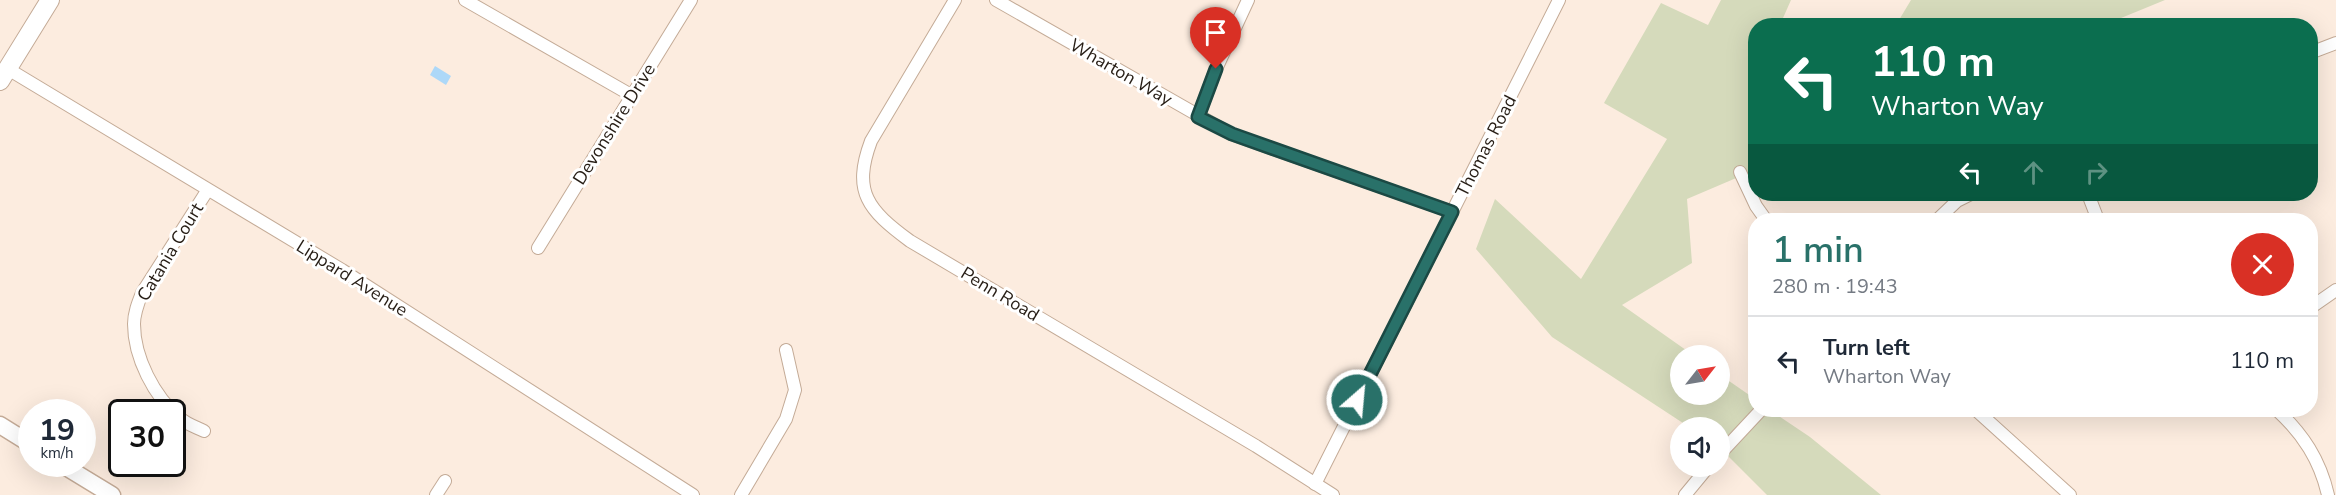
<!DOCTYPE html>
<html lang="en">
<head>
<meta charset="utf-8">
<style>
  :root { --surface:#fff; --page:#f2f2f3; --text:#1f2937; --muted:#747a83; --line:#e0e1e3; --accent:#297169 }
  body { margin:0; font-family:"Nunito Sans",sans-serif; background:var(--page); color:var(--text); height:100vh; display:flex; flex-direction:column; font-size:22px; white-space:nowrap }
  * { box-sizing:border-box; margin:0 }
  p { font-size:20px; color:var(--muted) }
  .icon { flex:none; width:33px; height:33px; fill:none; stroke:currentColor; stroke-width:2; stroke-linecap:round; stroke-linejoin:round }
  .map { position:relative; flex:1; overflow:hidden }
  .sheet { position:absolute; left:1748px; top:213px; width:570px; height:204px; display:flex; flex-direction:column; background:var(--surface); border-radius:24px; box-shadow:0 6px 24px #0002 }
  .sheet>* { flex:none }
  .top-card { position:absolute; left:1748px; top:18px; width:570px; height:183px; border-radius:24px; box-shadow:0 6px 24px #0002; background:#0b6e4f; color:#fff; overflow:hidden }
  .needle { width:39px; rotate:59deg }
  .buttons { position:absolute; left:1670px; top:345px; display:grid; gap:12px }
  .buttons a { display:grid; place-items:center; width:60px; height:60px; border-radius:50%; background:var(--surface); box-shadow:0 6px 24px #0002; font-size:30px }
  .speed { position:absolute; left:18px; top:399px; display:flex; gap:12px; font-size:30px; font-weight:700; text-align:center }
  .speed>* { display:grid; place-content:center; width:78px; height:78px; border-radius:50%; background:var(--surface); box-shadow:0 6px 24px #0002; line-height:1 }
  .speed small { font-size:15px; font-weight:400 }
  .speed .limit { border:3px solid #111; border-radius:9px; background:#fff; color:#111 }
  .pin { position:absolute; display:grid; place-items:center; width:51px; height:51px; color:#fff; margin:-62px -26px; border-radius:50% 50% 50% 0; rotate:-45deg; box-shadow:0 0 6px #0007 }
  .pin .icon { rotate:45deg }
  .me { position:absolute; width:66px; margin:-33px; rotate:27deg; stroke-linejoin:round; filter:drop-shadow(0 0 4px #0008) }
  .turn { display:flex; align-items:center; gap:21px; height:126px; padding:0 24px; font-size:27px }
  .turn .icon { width:78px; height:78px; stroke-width:2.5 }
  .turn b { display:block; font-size:42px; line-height:51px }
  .lanes { display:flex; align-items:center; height:57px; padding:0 24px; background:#0003; justify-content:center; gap:30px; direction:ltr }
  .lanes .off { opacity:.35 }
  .round { display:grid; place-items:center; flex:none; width:63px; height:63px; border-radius:32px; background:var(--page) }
  .summary { display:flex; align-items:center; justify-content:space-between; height:102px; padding:0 24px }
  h1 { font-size:36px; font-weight:600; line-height:45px; color:var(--accent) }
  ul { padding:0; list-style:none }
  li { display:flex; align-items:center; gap:18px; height:90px; padding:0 24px; border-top:2px solid var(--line) }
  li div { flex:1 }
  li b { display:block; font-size:22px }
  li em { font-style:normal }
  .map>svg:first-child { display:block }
</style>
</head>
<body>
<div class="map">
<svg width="2336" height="495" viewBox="0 0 2336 495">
  <rect width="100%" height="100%" fill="#fcecdf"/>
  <!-- green -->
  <g fill="#d5dabb">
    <polygon points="1721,0 1791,0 1783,18 1795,25 1755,26 1755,170 1687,199 1692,263 1622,305 1693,355 1680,356 1680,394 1719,394 1719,374 1755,399 1755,410 1770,410 1810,437 1881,495 1767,495 1719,447 1719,428 1689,427 1552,337 1476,249 1495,199 1581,279 1667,139 1604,103 1661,3 1708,25"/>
    <polygon points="1911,0 2165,0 2104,25 1896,25"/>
  </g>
  <!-- water -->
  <polygon fill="#add8f8" points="435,66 451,76 446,85 430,75"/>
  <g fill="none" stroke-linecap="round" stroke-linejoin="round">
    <!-- street casing -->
    <g stroke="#c4ab97" stroke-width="14">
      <g id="street">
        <polyline points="465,0 631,95"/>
        <path d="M955,0l-84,141c-19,51 -3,69 39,100l346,205 77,49"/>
        <polyline points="996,0 1231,134 1452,212"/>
        <polyline points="2310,53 2336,43"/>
        <polyline points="8,69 342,270 693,495"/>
        <polyline points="1198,117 1216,69 1248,0"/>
        <polyline points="1740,172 1756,206 1766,220"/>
        <polyline points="2088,194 2098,220"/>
        <polyline points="1937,220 1957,201 1971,194"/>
        <polyline points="538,248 691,0"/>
        <polyline points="2310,308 2336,290"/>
        <polyline points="1976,410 2070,495"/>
        <path d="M2277,410c26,24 43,50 51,85"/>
        <path d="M204,431c-8,-4 -18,-7 -24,-13 -26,-21 -46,-61 -46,-94 0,-11 4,-21 8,-31l65,-102"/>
        <polyline points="1719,455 1761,410"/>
        <polyline points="1315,484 1559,0"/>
        <polyline points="436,495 445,481"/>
        <polyline points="741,495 786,419 795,390 786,350"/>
        <polyline points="1685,495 1709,466"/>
      </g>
    </g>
    <!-- secondary casing -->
    <g stroke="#c4ab97" stroke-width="19">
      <g id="secondary">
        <polyline points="0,425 32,445"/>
        <polyline points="61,464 112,495"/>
      </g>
    </g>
    <!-- primary casing -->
    <g stroke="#c4ab97" stroke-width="20">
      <polyline id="primary" points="0,81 50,0"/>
    </g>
    <!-- street -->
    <use href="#street" stroke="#fff" stroke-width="12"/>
    <!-- secondary -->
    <use href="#secondary" stroke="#fff" stroke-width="16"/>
    <!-- primary -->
    <use href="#primary" stroke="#fff" stroke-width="18"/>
  </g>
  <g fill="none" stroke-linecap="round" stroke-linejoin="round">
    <!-- route casing -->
    <g stroke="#1b4944" stroke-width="15">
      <polyline id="route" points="1216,69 1198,117 1232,134 1452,212 1357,400"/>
    </g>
    <!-- route -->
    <use href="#route" stroke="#297169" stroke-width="10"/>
  </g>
  <g text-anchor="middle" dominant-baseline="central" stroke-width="6" stroke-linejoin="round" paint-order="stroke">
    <!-- street labels -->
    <g font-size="18" fill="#261d15" stroke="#fff">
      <text transform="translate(1121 72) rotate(30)">Wharton Way</text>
      <text transform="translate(614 124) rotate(-58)">Devonshire Drive</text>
      <text transform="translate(1486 146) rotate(-63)">Thomas Road</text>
      <text transform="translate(170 252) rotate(-59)">Catania Court</text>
      <text transform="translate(352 278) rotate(32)">Lippard Avenue</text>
      <text transform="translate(1000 294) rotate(31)">Penn Road</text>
    </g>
  </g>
</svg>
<div class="buttons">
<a><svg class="needle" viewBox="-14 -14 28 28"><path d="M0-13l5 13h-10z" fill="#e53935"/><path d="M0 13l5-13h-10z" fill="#747a83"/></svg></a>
<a><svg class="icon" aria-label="sound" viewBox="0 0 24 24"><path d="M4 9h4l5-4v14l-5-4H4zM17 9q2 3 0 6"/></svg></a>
</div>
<div class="speed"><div>19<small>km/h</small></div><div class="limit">30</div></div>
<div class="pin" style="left:1216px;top:69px;background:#d93025"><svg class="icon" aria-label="arrive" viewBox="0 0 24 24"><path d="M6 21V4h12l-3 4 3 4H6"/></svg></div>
<svg class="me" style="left:1357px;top:400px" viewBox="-20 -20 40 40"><circle r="17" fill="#297169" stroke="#fff" stroke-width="3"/><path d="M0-11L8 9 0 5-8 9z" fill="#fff"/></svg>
<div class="top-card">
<div class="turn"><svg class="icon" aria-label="left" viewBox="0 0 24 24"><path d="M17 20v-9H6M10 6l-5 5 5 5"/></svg><div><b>110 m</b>Wharton Way</div></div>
<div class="lanes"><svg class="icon" aria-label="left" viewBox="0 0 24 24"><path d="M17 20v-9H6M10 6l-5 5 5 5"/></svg><svg class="icon off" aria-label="ahead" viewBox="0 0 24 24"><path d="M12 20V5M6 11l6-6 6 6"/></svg><svg class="icon off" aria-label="right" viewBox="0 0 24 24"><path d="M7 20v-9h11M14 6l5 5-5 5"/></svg></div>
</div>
<section class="sheet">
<div class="summary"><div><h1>1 min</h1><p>280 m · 19:43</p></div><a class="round" style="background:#d93025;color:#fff"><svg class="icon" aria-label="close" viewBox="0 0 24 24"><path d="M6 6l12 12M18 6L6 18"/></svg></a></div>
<ul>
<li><svg class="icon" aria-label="left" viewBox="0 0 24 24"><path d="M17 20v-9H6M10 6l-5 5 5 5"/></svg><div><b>Turn left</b><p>Wharton Way</p></div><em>110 m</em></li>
</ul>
</section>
</div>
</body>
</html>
